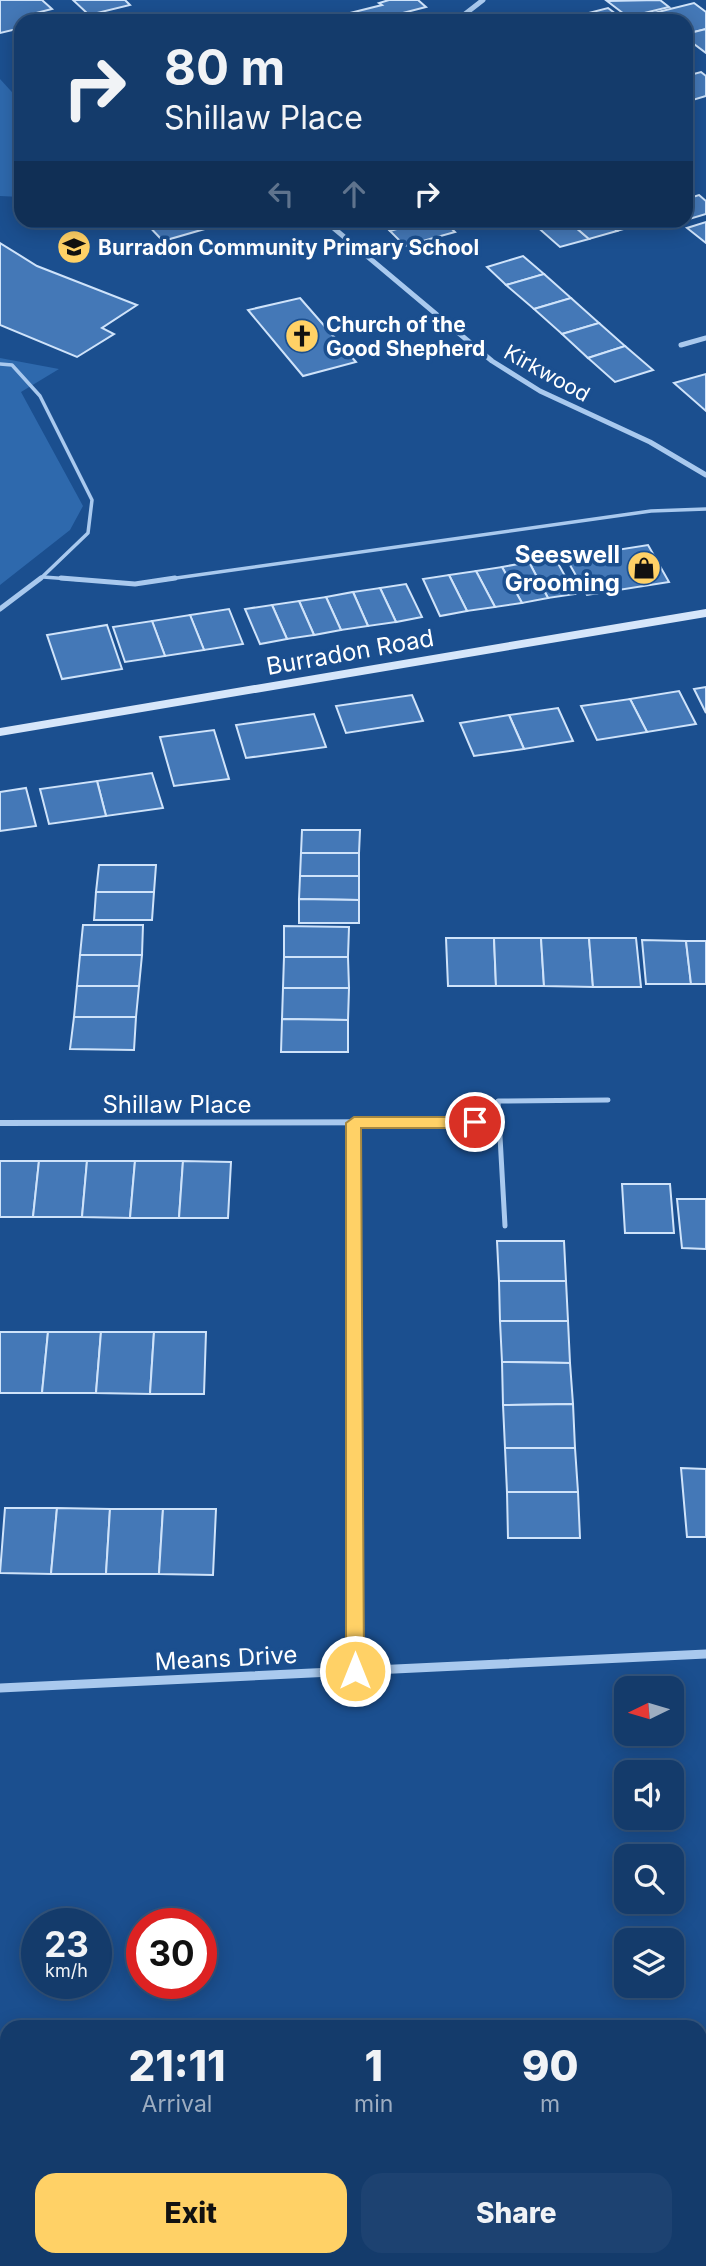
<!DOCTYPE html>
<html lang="en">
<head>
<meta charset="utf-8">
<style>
  :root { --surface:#143b6b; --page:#1d4271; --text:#f1f3f6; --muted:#9dadc1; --line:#33557e; --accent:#ffd166 }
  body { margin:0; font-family:Inter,sans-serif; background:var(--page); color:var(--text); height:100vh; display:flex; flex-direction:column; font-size:26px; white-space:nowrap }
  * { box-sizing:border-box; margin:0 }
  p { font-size:23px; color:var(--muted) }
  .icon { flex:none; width:38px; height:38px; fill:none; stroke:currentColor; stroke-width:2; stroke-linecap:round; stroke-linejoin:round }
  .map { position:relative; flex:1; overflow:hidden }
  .drawer { position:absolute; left:0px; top:2020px; width:707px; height:247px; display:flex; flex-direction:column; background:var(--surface); border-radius:21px 21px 0 0; box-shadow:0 4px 18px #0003,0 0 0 2px var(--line) }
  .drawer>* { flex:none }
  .guide { position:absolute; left:14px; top:14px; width:679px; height:214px; border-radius:21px; box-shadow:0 4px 18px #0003,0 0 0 2px var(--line); background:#143b6b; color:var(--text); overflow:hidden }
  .needle { width:46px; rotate:265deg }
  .fabs { position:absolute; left:614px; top:1676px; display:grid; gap:14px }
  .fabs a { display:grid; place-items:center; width:70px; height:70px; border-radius:14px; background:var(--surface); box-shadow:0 4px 18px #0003,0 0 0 2px var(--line); font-size:35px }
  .speed { position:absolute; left:21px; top:1908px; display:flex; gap:14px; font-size:35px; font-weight:700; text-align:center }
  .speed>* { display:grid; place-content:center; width:91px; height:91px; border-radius:50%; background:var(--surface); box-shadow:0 4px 18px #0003,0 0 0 2px var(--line); line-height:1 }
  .speed small { font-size:18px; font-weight:400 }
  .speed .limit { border:10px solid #d22; background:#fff; color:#111 }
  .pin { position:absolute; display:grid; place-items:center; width:60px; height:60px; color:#fff; margin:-30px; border:4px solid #fff; border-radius:50%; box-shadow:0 2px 7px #0007 }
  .me { position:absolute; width:77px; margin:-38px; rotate:0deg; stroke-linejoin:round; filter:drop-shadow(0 0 5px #0008) }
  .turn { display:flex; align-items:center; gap:24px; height:147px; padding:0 35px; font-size:32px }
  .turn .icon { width:91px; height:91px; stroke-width:2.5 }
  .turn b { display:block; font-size:49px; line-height:60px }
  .lanes { display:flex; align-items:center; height:66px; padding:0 35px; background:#0003; justify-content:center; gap:35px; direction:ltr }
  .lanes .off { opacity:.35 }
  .eta { display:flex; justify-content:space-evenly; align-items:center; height:119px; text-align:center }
  .eta b { font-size:42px; font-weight:800; line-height:49px }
  .button { display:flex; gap:14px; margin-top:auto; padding:14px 35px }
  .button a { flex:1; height:80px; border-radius:21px; background:var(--accent); color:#111; font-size:28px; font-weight:800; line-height:80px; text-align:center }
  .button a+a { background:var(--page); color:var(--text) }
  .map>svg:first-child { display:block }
</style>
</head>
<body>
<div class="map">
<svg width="706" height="2266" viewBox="0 0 706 2266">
  <rect width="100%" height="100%" fill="#1b4f8f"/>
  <!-- green -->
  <g fill="#2e69ad">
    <polygon points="0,79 21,102 21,197 0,196"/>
    <polygon points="0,358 59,369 21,392 83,506 70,530 0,585"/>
  </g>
  <!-- building -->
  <g fill="#4478b7" stroke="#cfe3fa" stroke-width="2">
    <polygon points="0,0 42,0 52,9 28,15 33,21 21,21 21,28 0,33"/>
    <polygon points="73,0 125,0 130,5 89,15"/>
    <polygon points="389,0 418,0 426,7 395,15 402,21 326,19 382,5 379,3"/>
    <polygon points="660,0 669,7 628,17 607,1"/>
    <polygon points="694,3 706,12 706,29 686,34 686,21 664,21 654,13"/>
    <polygon points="608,8 625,21 583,21 577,16"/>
    <polygon points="706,29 706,53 686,38 686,34"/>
    <polygon points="701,72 706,76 706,96 686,102 686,76"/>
    <polygon points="699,195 706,201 706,214 686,220 686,199"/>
    <polygon points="143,220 236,220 163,241"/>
    <polygon points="378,220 427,220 390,231"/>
    <polygon points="427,220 442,220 455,232 405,246 390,231"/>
    <polygon points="550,220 567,220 589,239 560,247 535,225"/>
    <polygon points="567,220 605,220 617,231 589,239"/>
    <polygon points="605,220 642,220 645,223 617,231"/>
    <polygon points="706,222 706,243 687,228"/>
    <polygon points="0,243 37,266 137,305 102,328 114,334 77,357 0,325"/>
    <polygon points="523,256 544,274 506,285 487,267"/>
    <polygon points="544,274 571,298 534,309 506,285"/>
    <polygon points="300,298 356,362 303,376 248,310"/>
    <polygon points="571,298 599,323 562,334 534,309"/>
    <polygon points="599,323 625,346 588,358 562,334"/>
    <polygon points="625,346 653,370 615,382 588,358"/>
    <polygon points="706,374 706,411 674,383"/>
    <polygon points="648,545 669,582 587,595 566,558"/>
    <polygon points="555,558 575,594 548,598 529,562"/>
    <polygon points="529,562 548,598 522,603 502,567"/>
    <polygon points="502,567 522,603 495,607 476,571"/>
    <polygon points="476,571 495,607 467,611 449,575"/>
    <polygon points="449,575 467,611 440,616 423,579"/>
    <polygon points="406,584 422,617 396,622 380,588"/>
    <polygon points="380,588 396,622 368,626 353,592"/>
    <polygon points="353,592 368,626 341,630 326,597"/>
    <polygon points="326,597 341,630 314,635 299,601"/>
    <polygon points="299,601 314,635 287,639 272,605"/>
    <polygon points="272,605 287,639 260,644 245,609"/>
    <polygon points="229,609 243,644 204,650 190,615"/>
    <polygon points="190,615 204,650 165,656 152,621"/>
    <polygon points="152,621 165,656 125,662 113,627"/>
    <polygon points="107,625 122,669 62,679 47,635"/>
    <polygon points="706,687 706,713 694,689"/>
    <polygon points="679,691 696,724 647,732 630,699"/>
    <polygon points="412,695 423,721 346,733 336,706"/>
    <polygon points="630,699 647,732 597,740 581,706"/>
    <polygon points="558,708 573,741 524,749 509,715"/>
    <polygon points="314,714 326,747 246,758 236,725"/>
    <polygon points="509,715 524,749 474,756 460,723"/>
    <polygon points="214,730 229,779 174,786 160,737"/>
    <polygon points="152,773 163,808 106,816 97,781"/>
    <polygon points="97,781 106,816 49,824 40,789"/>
    <polygon points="26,788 36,826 0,831 0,792"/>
    <polygon points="302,830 360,830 359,853 301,853"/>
    <polygon points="301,853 359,853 359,876 300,876"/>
    <polygon points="99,865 156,865 154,892 96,892"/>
    <polygon points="300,876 359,876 359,900 299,899"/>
    <polygon points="96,892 154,892 152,920 94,920"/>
    <polygon points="299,899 359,900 359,923 299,923"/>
    <polygon points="83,925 143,925 142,955 80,955"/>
    <polygon points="284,926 349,927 348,957 284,957"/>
    <polygon points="446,938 494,938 496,986 448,986"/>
    <polygon points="494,938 541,938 544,986 496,986"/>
    <polygon points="541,938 589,938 593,987 544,986"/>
    <polygon points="589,938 636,938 641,987 593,987"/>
    <polygon points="642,940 686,941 691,984 646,984"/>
    <polygon points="686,941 706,941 706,984 691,984"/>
    <polygon points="80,955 142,955 139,986 77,986"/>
    <polygon points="284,957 348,957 349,988 283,988"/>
    <polygon points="77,986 139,986 136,1017 74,1017"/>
    <polygon points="283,988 349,988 348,1020 282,1019"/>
    <polygon points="74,1017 136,1017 134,1050 70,1049"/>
    <polygon points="282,1019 348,1020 348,1052 281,1052"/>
    <polygon points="0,1161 39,1161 33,1217 0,1217"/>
    <polygon points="39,1161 87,1161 82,1217 33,1217"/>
    <polygon points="87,1161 135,1161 130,1218 82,1217"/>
    <polygon points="135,1161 183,1161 179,1218 130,1218"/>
    <polygon points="183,1161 231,1162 228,1218 179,1218"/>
    <polygon points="622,1184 670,1184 674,1233 625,1233"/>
    <polygon points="677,1199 706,1199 706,1249 682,1248"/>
    <polygon points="497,1241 564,1241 566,1281 499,1281"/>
    <polygon points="499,1281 566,1281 568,1321 500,1321"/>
    <polygon points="500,1321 568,1321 570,1363 502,1362"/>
    <polygon points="0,1332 48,1332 42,1393 0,1393"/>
    <polygon points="48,1332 101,1332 96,1393 42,1393"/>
    <polygon points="101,1332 154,1332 150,1394 96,1393"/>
    <polygon points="154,1332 206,1332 204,1394 150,1394"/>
    <polygon points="502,1362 570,1363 573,1404 503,1405"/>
    <polygon points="573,1404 575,1448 505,1448 503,1405"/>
    <polygon points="505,1448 575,1448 578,1492 507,1492"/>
    <polygon points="681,1468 706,1469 706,1537 687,1537"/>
    <polygon points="507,1492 578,1492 580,1538 508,1538"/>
    <polygon points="5,1508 57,1508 51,1574 0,1573"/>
    <polygon points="57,1508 110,1509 106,1574 51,1574"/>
    <polygon points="110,1509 163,1509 159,1574 106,1574"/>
    <polygon points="163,1509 216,1509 213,1575 159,1574"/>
  </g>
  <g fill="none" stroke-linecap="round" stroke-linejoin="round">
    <!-- service-far1 -->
    <g stroke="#a9c9ee" stroke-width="3.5">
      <polyline points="0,364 12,365 40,396 92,500 88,533 39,580"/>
      <polyline points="43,577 84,580"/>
      <polyline points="162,580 651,511 706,509"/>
    </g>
    <!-- service -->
    <g stroke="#a9c9ee" stroke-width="5">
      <polyline points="61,578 135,584 175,578"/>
      <polyline points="0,609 41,578"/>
      <polyline points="505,1226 498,1101 608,1100"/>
    </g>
    <!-- minor-far2 -->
    <g stroke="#a9c9ee" stroke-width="5">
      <polyline points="456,21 483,0"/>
      <polyline points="324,220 492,361 540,391 650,442 706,475"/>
      <polyline points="681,345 706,338"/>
    </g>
    <!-- minor-far1 -->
    <g stroke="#a9c9ee" stroke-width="6">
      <polyline points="0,1123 500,1122"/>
      <polyline points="353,1123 354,1321"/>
    </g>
    <!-- minor -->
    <g stroke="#a9c9ee" stroke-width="9">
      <polyline points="354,1319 355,1671"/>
      <polyline points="0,1688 706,1654"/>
    </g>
    <!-- secondary -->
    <polygon fill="#d6e6fa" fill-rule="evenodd" points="706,609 706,617 0,736 0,728"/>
  </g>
  <!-- route -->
  <polygon fill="#ffd166" stroke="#a68842" stroke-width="2" points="354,1117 475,1117 483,1122 475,1128 361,1128 364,1671 361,1677 355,1679 348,1677 346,1671 346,1123"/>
  <!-- icons -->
  <defs>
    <g id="school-disc" transform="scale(1.75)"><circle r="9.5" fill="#ffd166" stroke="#1b4f8f"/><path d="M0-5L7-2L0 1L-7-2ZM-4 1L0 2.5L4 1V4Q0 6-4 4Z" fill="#111"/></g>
    <g id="church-disc" transform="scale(1.75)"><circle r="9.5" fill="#ffd166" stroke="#1b4f8f"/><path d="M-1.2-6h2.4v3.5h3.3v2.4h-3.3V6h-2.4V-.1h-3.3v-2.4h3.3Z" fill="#111"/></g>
    <g id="shop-disc" transform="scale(1.75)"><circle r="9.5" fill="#ffd166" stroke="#1b4f8f"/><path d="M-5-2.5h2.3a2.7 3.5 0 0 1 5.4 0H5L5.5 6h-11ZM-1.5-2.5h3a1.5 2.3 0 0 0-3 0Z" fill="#111"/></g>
  </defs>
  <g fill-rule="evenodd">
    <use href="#school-disc" x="74" y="247"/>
    <use href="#church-disc" x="302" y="336"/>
    <use href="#shop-disc" x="644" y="568"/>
  </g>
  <g text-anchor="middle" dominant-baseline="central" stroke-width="7" stroke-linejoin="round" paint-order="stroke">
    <!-- far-poi labels -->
    <g font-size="21" font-weight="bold" fill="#fff" stroke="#1b4f8f" text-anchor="start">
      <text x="98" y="247">Burradon Community Primary School</text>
      <text x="326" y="324">Church of the<tspan x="326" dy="24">Good Shepherd</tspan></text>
    </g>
    <!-- far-street labels -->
    <g font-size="21" fill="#fff" stroke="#1b4f8f">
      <text transform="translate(547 373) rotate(29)">Kirkwood</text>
    </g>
    <!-- poi labels -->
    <g font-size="24" font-weight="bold" fill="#fff" stroke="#1b4f8f" text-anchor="end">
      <text x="620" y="554">Seeswell<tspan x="620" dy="28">Grooming</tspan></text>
    </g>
    <!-- street labels -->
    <g font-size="24" fill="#fff" stroke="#1b4f8f">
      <text transform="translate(350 652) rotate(-10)">Burradon Road</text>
      <text x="177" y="1104">Shillaw Place</text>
      <text transform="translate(226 1658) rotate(-3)">Means Drive</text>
    </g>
  </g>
</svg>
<div class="fabs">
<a><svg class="needle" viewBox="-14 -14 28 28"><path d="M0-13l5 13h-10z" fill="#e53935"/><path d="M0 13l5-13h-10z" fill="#9dadc1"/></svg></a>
<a><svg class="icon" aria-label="sound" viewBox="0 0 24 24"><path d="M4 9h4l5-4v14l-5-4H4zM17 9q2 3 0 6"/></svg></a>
<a><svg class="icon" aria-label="search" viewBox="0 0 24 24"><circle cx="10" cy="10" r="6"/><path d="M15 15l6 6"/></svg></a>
<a><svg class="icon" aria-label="layers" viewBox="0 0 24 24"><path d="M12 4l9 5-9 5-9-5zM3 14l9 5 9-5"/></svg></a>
</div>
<div class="speed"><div>23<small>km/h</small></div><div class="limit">30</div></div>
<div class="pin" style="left:475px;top:1122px;background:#d93025"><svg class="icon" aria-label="arrive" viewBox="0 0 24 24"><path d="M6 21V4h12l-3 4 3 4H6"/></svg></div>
<svg class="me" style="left:355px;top:1671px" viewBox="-20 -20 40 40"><circle r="17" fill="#ffd166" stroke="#fff" stroke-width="3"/><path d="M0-11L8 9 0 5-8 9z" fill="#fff"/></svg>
<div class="guide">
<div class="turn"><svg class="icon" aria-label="right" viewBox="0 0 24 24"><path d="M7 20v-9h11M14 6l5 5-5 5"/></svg><div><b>80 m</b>Shillaw Place</div></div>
<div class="lanes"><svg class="icon off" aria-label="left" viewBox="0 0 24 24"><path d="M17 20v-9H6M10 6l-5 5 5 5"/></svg><svg class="icon off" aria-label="ahead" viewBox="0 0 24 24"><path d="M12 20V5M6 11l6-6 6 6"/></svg><svg class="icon" aria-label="right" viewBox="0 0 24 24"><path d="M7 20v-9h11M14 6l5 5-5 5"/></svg></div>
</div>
<section class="drawer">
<div class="eta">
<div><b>21:11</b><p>Arrival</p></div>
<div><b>1</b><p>min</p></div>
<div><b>90</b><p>m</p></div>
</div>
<div class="button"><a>Exit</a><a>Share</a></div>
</section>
</div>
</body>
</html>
